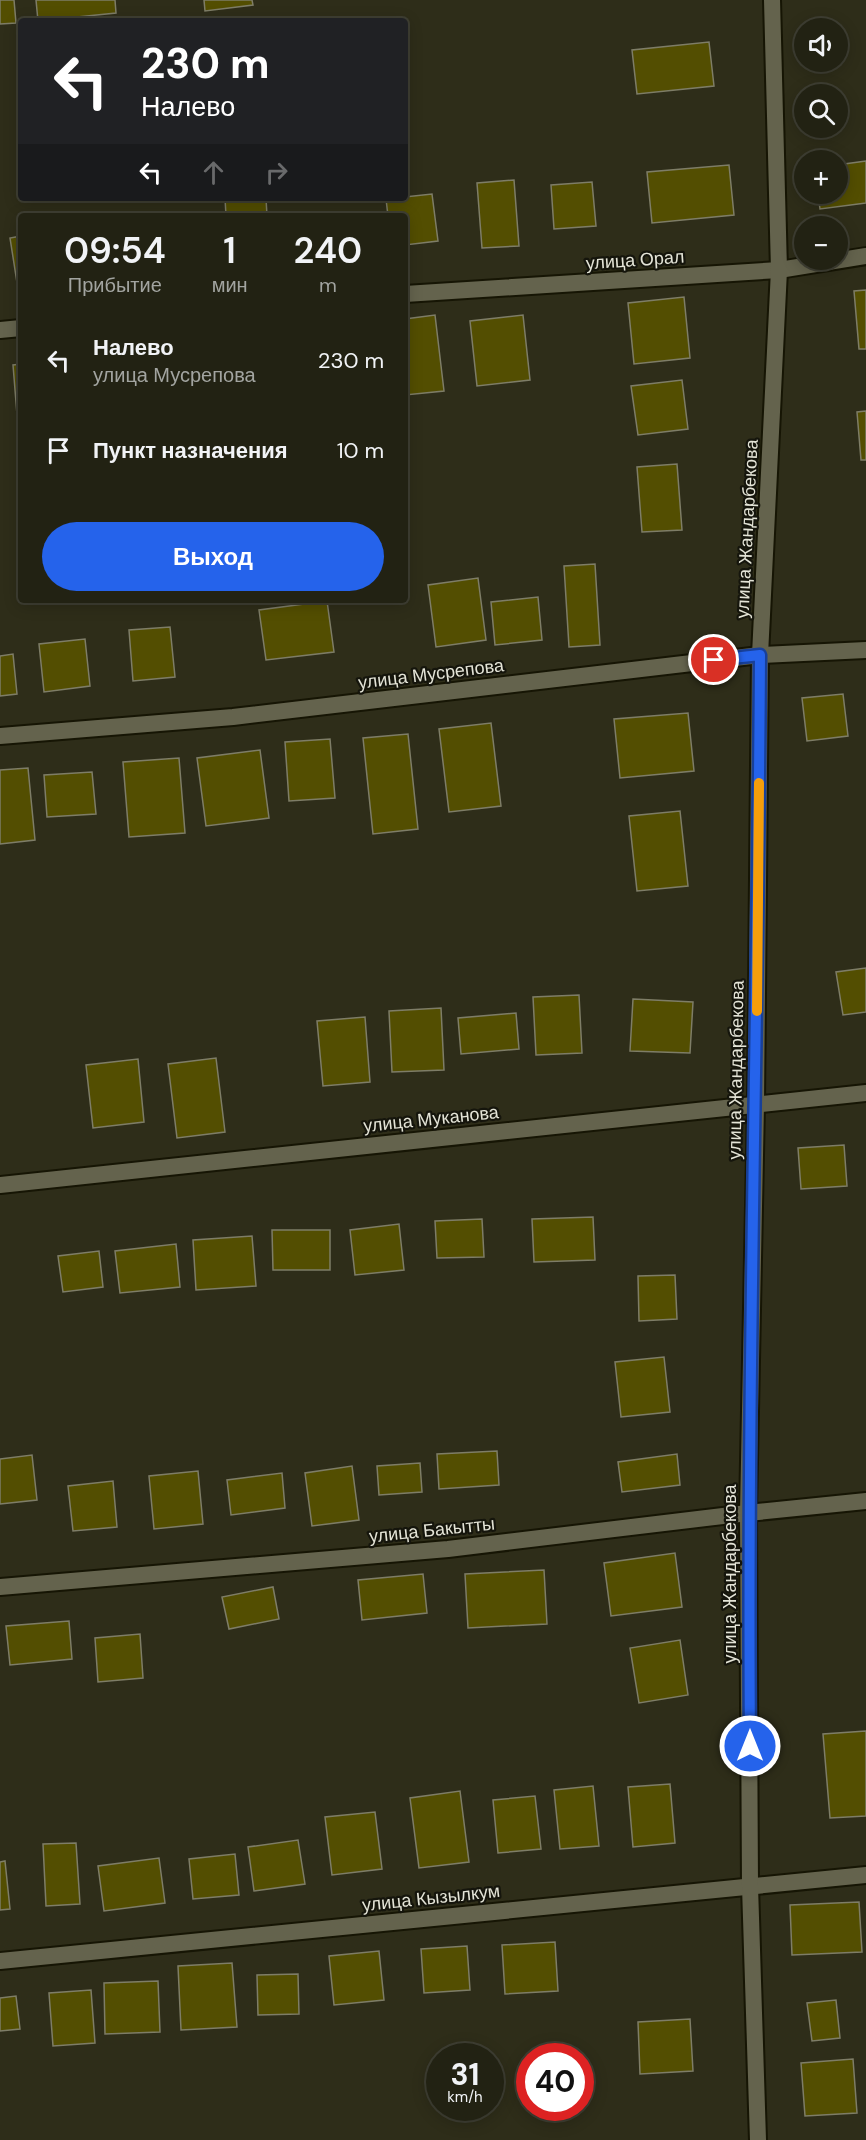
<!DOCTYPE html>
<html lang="ru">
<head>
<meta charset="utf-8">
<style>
  :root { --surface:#222213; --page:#2e2f21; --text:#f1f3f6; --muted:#a2a4a0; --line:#3f3f33; --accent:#2563eb }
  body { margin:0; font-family:"DM Sans",sans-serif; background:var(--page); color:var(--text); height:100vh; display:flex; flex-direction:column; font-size:22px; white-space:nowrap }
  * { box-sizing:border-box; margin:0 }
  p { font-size:20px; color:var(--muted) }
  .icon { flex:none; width:33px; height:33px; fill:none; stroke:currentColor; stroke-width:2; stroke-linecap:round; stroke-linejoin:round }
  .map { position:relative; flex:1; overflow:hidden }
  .panel { position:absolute; left:18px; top:213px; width:390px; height:390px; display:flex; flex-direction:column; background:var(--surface); border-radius:6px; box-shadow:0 3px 15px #0003,0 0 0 2px var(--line) }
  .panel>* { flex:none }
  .top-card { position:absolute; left:18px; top:18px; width:390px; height:183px; border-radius:6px; box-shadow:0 3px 15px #0003,0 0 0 2px var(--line); background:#202124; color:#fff; overflow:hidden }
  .fabs { position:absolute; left:794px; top:18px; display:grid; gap:12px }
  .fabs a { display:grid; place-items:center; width:54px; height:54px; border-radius:50%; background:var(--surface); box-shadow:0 3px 15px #0003,0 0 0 2px var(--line); font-size:30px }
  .speed { position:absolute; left:426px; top:2043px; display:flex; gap:12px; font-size:30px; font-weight:700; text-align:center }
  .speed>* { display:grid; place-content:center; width:78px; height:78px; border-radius:50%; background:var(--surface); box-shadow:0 3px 15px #0003,0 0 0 2px var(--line); line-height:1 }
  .speed small { font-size:15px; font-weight:400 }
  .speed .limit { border:9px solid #d22; background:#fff; color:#111 }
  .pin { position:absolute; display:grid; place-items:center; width:51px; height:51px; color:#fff; margin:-26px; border:3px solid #fff; border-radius:50%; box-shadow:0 2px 6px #0007 }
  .me { position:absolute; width:66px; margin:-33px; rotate:0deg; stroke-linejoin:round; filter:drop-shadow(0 0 4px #0008) }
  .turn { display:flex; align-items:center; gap:21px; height:126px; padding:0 24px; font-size:27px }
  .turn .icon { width:78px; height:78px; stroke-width:2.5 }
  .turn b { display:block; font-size:42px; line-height:51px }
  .lanes { display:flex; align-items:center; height:57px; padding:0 24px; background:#0003; justify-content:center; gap:30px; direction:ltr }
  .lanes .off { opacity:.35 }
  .eta { display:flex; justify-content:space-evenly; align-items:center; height:102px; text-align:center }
  .eta b { font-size:36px; font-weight:600; line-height:42px }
  .action { display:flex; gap:12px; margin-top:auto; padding:12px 24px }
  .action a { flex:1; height:69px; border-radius:36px; background:var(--accent); color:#fff; font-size:24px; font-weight:600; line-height:69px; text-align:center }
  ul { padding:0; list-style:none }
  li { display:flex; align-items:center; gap:18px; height:90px; padding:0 24px }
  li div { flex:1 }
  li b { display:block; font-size:22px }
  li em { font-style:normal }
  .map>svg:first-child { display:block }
</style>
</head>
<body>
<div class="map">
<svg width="866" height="2140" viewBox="0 0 866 2140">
  <rect width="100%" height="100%" fill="#2e2d19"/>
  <!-- building -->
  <g fill="#534e01" stroke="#7e7d67" stroke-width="1.5">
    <polygon points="0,0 14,0 16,23 0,24"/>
    <polygon points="36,0 115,0 116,13 38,21"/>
    <polygon points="204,0 252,0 253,5 205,11"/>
    <polygon points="709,42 714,86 637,94 632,50"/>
    <polygon points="866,161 866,203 820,209 818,194 837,194 837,165"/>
    <polygon points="729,165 734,215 652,223 647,172"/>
    <polygon points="514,180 519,246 482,248 477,183"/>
    <polygon points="592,182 596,226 554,229 551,185"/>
    <polygon points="432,194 438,241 405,245 405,216 388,216 386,199"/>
    <polygon points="225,198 266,198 267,216 226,216"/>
    <polygon points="21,236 21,288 18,289 10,238"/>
    <polygon points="866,290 866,349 859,349 854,291"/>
    <polygon points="684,297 690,358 634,364 628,303"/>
    <polygon points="435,315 444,391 405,395 405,319"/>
    <polygon points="523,315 530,380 477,386 470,321"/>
    <polygon points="21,364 21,427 18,427 13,365"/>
    <polygon points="682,380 688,429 638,435 631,386"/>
    <polygon points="866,411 866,460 861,460 857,412"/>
    <polygon points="677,464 682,530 642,532 637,467"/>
    <polygon points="595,564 600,645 569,647 564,566"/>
    <polygon points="478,578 486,640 436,647 428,585"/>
    <polygon points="538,597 542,640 495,645 491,602"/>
    <polygon points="327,601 334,652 266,660 259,610"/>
    <polygon points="170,627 175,677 133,681 129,630"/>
    <polygon points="85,639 90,686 44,692 39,644"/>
    <polygon points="13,654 17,694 0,696 0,656"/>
    <polygon points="843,694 848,736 807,741 802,698"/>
    <polygon points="688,713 694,771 620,778 614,719"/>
    <polygon points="491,723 501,806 449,812 439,729"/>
    <polygon points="408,734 418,829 373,834 363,738"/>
    <polygon points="330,739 335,798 289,801 285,742"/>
    <polygon points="260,750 269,818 206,826 197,758"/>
    <polygon points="179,758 185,833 129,837 123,762"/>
    <polygon points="28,768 35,840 0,844 0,770"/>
    <polygon points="92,772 96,814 47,817 44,775"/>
    <polygon points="680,811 688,886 637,891 629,816"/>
    <polygon points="866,968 866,1012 843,1015 836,972"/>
    <polygon points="579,995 582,1053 536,1055 533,997"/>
    <polygon points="633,999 693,1002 690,1053 630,1051"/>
    <polygon points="441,1008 444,1070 392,1072 389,1011"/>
    <polygon points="516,1013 519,1049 461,1054 458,1018"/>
    <polygon points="365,1017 370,1082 323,1086 317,1021"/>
    <polygon points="216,1058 225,1132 177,1138 168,1064"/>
    <polygon points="138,1059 144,1122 93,1128 86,1065"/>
    <polygon points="844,1145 847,1186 801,1189 798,1148"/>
    <polygon points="593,1217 595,1260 534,1262 532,1219"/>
    <polygon points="482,1219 484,1257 437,1258 435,1221"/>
    <polygon points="399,1224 404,1270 355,1275 350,1230"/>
    <polygon points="272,1230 330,1230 330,1270 273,1270"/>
    <polygon points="252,1236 256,1286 196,1290 193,1240"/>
    <polygon points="176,1244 180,1287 120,1293 115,1251"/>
    <polygon points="99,1251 103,1287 63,1292 58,1256"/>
    <polygon points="675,1275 677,1319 639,1321 638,1276"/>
    <polygon points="664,1357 670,1412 621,1417 615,1362"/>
    <polygon points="497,1451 499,1485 439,1489 437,1454"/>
    <polygon points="677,1454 680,1485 622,1492 618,1462"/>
    <polygon points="32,1455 37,1500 0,1504 0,1459"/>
    <polygon points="420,1463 422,1492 379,1495 377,1466"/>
    <polygon points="352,1466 359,1520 312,1526 305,1473"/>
    <polygon points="198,1471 203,1524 154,1529 149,1476"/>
    <polygon points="282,1473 285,1508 231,1515 227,1480"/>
    <polygon points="113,1481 117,1527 73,1531 68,1486"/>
    <polygon points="675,1553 682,1607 611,1616 604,1563"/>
    <polygon points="544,1570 547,1624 468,1628 465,1574"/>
    <polygon points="423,1574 427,1613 362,1620 358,1580"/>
    <polygon points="273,1587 279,1619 229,1629 222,1597"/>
    <polygon points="69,1621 72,1659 10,1665 6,1626"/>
    <polygon points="140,1634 143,1678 98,1682 95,1638"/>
    <polygon points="680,1640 688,1695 639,1703 630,1648"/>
    <polygon points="866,1731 866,1816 830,1818 823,1734"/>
    <polygon points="670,1784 675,1843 633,1847 628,1787"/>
    <polygon points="593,1786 599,1846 560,1849 554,1790"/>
    <polygon points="460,1791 469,1862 419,1868 410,1798"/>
    <polygon points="535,1796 541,1849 498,1853 493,1800"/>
    <polygon points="375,1812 382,1869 332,1875 325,1817"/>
    <polygon points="298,1840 305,1884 254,1891 248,1847"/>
    <polygon points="76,1843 80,1904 46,1906 43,1844"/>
    <polygon points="235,1854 239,1895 193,1899 189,1859"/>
    <polygon points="159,1858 165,1903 104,1911 98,1866"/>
    <polygon points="5,1861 10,1909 0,1910 0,1862"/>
    <polygon points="859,1902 862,1952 792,1955 790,1905"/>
    <polygon points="555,1942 558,1991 505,1994 502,1945"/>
    <polygon points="467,1946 470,1990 424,1993 421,1949"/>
    <polygon points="379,1951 384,2000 334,2005 329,1956"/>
    <polygon points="232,1963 237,2027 181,2030 178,1966"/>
    <polygon points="298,1974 299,2014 258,2015 257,1975"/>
    <polygon points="158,1981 160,2032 105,2034 104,1983"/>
    <polygon points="91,1990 95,2043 53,2046 49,1993"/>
    <polygon points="16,1996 20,2029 0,2031 0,1998"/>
    <polygon points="836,2000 840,2038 812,2041 807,2003"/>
    <polygon points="690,2019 693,2071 640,2074 638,2022"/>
    <polygon points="853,2059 857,2113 805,2116 801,2063"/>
  </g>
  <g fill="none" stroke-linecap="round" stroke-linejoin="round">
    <!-- minor casing -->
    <g stroke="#161504" stroke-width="20">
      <g id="minor">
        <polyline points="405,294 779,270 866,256"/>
        <polyline points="0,330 21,328"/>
        <polyline points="0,736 233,717 760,655 866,650"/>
        <polyline points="0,1185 866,1093"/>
        <polyline points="0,1587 448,1549 748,1513 866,1501"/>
        <polyline points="0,1961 866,1875"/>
      </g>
    </g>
    <!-- tertiary casing -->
    <g stroke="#161504" stroke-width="20">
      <polyline id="tertiary" points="758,2140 750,1886 748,1513 756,1104 760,655 779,270 772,0"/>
    </g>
    <!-- minor -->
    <use href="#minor" stroke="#64634d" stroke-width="16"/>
    <!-- tertiary -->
    <use href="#tertiary" stroke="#64634d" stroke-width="16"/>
  </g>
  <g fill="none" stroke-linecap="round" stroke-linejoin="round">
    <!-- route casing -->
    <g stroke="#184099" stroke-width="15">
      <path id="route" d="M714,660l46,-5c-2,363 -13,727 -10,1091"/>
    </g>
    <!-- route -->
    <use href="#route" stroke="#2563eb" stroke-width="10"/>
    <!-- slow -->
    <polyline stroke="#f59e0b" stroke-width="10" points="757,1011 759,783"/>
  </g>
  <g text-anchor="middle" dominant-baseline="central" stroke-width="4.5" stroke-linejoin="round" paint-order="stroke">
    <!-- street labels -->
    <g font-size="18" fill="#e4e4d7" stroke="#15150c">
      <text transform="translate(635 260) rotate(-4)">улица Орал</text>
      <text transform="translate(747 529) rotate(-87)">улица Жандарбекова</text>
      <text transform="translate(431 674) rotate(-7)">улица Мусрепова</text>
      <text transform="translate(736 1070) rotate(-89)">улица Жандарбекова</text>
      <text transform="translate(431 1119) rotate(-6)">улица Муканова</text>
      <text transform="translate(432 1530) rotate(-6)">улица Бакытты</text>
      <text transform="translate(730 1574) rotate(-90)">улица Жандарбекова</text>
      <text transform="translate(431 1898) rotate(-6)">улица Кызылкум</text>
    </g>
  </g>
</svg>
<div class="fabs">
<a><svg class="icon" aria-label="sound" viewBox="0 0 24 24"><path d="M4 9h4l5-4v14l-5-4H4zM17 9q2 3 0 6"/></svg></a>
<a><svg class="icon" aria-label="search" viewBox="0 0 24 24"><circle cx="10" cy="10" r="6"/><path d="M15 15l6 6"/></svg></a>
<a>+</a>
<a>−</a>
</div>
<div class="speed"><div>31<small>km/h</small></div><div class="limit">40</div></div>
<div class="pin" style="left:714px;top:660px;background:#d93025"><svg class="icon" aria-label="arrive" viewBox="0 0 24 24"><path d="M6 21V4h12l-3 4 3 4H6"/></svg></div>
<svg class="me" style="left:750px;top:1746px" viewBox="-20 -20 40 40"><circle r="17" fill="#2563eb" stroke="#fff" stroke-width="3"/><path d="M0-11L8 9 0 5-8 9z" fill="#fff"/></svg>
<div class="top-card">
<div class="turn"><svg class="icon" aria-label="left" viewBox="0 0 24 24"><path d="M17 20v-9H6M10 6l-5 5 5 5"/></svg><div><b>230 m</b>Налево</div></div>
<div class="lanes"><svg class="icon" aria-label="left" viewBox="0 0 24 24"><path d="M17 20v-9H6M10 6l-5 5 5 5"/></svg><svg class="icon off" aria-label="ahead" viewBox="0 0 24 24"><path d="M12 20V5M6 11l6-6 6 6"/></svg><svg class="icon off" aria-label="right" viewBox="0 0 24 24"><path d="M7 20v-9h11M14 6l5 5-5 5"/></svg></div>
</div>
<section class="panel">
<div class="eta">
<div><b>09:54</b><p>Прибытие</p></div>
<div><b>1</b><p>мин</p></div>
<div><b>240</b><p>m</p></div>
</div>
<ul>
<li><svg class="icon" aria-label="left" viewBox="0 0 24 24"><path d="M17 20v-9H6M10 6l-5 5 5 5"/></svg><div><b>Налево</b><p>улица Мусрепова</p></div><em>230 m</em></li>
<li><svg class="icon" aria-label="arrive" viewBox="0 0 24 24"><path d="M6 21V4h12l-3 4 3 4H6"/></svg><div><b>Пункт назначения</b></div><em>10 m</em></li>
</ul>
<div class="action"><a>Выход</a></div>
</section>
</div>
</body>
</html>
